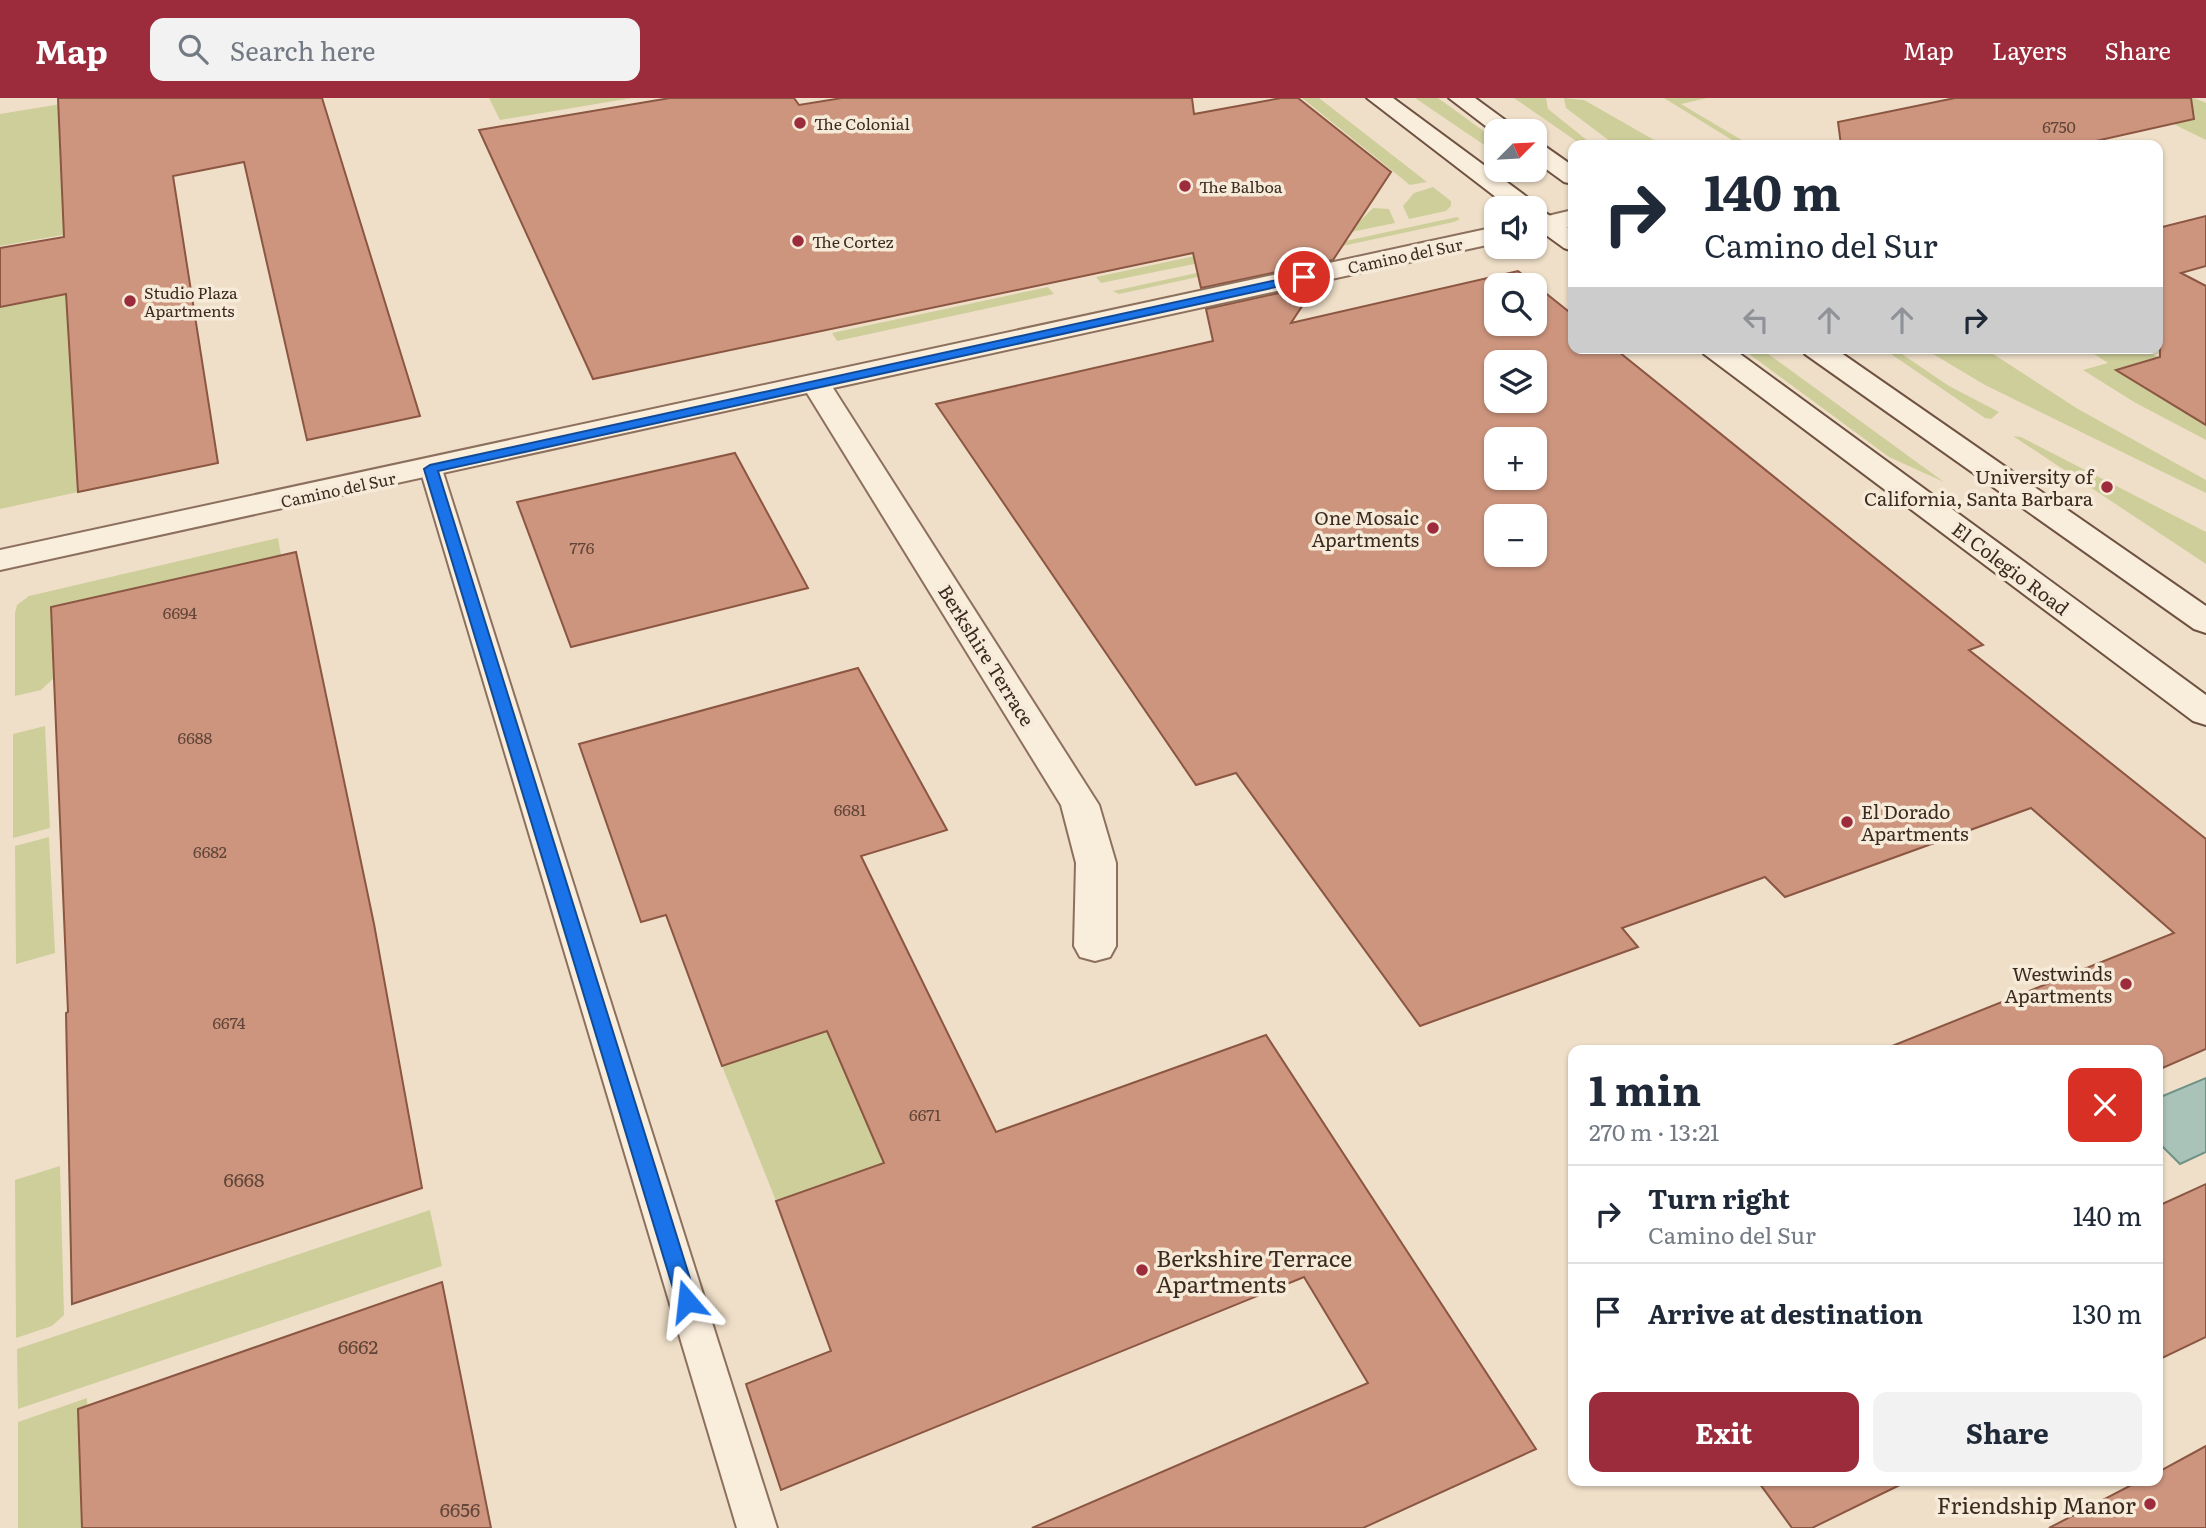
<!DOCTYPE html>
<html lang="en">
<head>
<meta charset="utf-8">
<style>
  :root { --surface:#fff; --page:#f2f2f3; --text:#1f2937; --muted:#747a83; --line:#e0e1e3; --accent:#9c2c3b }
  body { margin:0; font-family:Literata,serif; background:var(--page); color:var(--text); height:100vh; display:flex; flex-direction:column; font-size:26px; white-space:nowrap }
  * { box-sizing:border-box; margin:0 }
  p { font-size:23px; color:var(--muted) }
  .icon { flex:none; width:38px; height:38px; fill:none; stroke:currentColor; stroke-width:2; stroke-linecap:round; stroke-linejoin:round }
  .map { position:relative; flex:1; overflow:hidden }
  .drawer { position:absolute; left:1568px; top:947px; width:595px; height:441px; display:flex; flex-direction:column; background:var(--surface); border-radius:14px; box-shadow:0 2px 5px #0004 }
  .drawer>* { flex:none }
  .guide { position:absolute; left:1568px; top:42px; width:595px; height:214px; border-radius:14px; box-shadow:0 2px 5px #0004; background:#fff; color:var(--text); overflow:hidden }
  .needle { width:46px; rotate:66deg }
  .tools { position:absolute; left:1484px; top:21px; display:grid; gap:14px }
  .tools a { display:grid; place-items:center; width:63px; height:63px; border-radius:14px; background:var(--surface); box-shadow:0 2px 5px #0004; font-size:35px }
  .pin { position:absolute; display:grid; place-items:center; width:60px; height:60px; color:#fff; margin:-30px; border:4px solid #fff; border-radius:50%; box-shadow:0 2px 7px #0007 }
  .me { position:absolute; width:77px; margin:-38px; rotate:343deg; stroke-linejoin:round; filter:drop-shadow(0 0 5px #0008) }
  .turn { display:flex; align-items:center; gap:24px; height:147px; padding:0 21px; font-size:32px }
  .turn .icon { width:91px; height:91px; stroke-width:2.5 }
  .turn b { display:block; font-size:49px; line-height:60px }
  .lanes { display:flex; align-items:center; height:66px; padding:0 21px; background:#0003; justify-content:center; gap:35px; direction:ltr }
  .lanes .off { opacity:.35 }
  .round { display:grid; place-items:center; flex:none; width:74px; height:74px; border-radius:14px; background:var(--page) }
  .headline { display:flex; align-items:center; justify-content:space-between; height:119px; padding:0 21px }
  h1 { font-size:42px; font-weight:700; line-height:52px }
  .primary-button { display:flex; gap:14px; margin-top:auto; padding:14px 21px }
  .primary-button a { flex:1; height:80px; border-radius:14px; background:var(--accent); color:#fff; font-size:28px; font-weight:700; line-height:80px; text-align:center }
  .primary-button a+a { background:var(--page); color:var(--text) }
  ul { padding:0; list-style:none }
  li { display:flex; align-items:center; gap:21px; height:98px; padding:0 21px; border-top:2px solid var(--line) }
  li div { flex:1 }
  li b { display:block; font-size:26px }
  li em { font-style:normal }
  header { display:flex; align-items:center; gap:42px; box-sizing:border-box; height:98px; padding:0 35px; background:var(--accent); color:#fff }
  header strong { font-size:33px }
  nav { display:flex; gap:38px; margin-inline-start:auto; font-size:24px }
  .search { width:490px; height:63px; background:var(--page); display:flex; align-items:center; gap:18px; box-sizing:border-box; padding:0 24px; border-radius:14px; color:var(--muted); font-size:26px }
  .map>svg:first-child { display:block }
</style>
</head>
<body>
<header>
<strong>Map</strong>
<div class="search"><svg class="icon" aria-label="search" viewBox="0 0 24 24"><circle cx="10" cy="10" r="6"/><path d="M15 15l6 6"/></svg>Search here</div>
<nav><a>Map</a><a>Layers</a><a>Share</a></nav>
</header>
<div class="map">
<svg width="2206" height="1430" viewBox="0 0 2206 1430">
  <rect width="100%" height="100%" fill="#efdfc8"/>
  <!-- green -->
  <g fill="#cece9b">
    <polygon points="489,0 632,0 500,22"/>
    <polygon points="1302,0 1319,0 1427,84 1410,87"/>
    <polygon points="1415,0 1438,0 1496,42 1496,55"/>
    <polygon points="1514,0 1546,0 1548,11 1593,47 1582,47"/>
    <polygon points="1564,0 1584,2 1663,47 1615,47 1566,10"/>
    <polygon points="1664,0 1707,0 1681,6 1750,47 1740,47"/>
    <polygon points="2084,0 2194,0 2206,5 2206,42 2157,18"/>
    <polygon points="61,6 68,136 0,148 0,16"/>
    <polygon points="1433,89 1451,103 1451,108 1446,113 1409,121 1403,108 1414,95"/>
    <polygon points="1373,110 1389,111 1395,125 1101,185 1096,179 1360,123"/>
    <polygon points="1457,119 1460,121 1454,124 1119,196 1113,193"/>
    <polygon points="1048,189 1054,196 837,243 832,235"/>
    <polygon points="66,196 78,394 0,411 0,209"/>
    <polygon points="1741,250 1760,250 1944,384 1889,359"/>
    <polygon points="1882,250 1893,250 1949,288 1999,314 1991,321 1985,320"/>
    <polygon points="1923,250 1984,250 2078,311 2206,382 2206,395 1985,287"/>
    <polygon points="2085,250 2142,250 2163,262 2206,322 2206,342 2134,304 2083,272 2108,265"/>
    <polygon points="2013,338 2021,339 2206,434 2206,466"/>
    <polygon points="278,440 281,457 51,509 54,580 41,592 15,598 15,515 17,507 29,498"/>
    <polygon points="45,628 50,730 13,740 13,636"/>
    <polygon points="49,739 55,855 16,866 15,748"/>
    <polygon points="827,933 884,1065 776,1103 722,968"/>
    <polygon points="60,1068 64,1217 52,1228 16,1240 15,1082"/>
    <polygon points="430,1112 442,1168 18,1311 17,1251"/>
    <polygon points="87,1300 91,1430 18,1430 18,1324"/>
  </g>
  <!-- water -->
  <polygon fill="#a9c3b8" stroke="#6f9285" stroke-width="2" points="2206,980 2206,1054 2180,1066 2158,1044 2158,1000"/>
  <!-- building -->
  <g fill="#cd957e" stroke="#8b5642" stroke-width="2" fill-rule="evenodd">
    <polygon points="58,0 322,0 420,318 307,342 244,64 173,78 218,365 78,394 66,196 0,209 0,150 64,139"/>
    <polygon points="670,0 794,0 799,7 842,0 1192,0 1194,16 1281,0 1298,0 1391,74 1333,162 1201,190 1193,155 593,281 479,32"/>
    <polygon points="1955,0 2191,0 2194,21 2078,47 1841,47 1838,24"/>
    <polygon points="2206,118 2206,168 2181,175 2206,188 2206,327 2116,272 2160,259 2158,130"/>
    <path d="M1518,173l55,44v33h41l369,297 -14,5 237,189v210l-48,21v-20h-270l-1,-2 287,-115 -143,-125 -246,89 -20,-20 -143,51 16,19 -218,79 -184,-253 -40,12 -260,-381 277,-63 -7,-32 110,-24 -25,38zM1496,187h39v39h-39zM1496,264h39v39h-39zM1496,341h39v39h-39zM1496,418h39v39h-39z"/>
    <polygon points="735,355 808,490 571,549 517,404"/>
    <polygon points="296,454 374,826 422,1090 72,1206 66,915 68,914 51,509"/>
    <polygon points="858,570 947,732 861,758 996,1034 1266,937 1536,1351 1363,1430 1032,1430 1368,1285 1304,1179 781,1392 746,1286 831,1253 776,1103 884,1065 827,933 722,968 666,817 641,824 579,646"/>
    <polygon points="2206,1086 2206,1239 2158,1262 2158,1108"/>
    <polygon points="442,1184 491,1430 82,1430 78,1311"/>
    <polygon points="2206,1348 2206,1430 2049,1430 2141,1382 2158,1382 2158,1374"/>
    <polygon points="1757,1382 1910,1382 1812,1430 1792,1430"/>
  </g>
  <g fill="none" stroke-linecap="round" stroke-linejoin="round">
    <!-- service casing -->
    <g stroke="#8c705d" stroke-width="4">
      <polygon id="service" points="431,364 439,366 442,371 777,1430 737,1430 420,371 423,366"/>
    </g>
    <!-- minor casing -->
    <g stroke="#8c705d" stroke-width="4">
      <g id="minor">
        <polygon points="1573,112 1573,128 1535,137 1535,121"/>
        <polygon points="1496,129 1496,145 833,290 1099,707 1116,765 1116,848 1110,859 1095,863 1080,859 1074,848 1076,765 1061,707 807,295 0,472 0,452"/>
      </g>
    </g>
    <!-- secondary casing -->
    <g stroke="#6e5140" stroke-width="4">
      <g id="secondary">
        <polygon points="1367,0 1393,0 1535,105 1538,110 1573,133 1573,153 1564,150 1535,129 1535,110 1510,110"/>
        <polygon points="1449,0 1475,0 1520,33 1496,33 1496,36"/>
        <polygon points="1535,45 1543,47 1573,68 1573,86 1564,84 1535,63"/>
        <polygon points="1700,250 1732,250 2206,597 2206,627 2193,623 1704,256"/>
        <polygon points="1801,250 1834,250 2206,508 2206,535 2194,531 1805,256"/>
      </g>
    </g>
    <!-- service -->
    <use href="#service" fill="#f9eddc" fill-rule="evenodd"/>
    <!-- minor -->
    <use href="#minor" fill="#f9eddc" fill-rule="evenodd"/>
    <!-- secondary -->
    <use href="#secondary" fill="#f9eddc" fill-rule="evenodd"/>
  </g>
  <!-- route -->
  <polygon fill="#1a73e8" stroke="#114b97" stroke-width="2" points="1304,176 1310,179 1308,182 438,373 697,1203 694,1210 687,1212 679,1210 424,371 430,367"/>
  <!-- markers -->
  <g fill="#9c2c3b" stroke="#f6ead8" stroke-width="2.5">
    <circle cx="800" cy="25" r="7"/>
    <circle cx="1185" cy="88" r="7"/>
    <circle cx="798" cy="143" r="7"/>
    <circle cx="130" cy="203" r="7"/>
    <circle cx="2107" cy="389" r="7"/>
    <circle cx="1433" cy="430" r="7"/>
    <circle cx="1847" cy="724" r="7"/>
    <circle cx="2126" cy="886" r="7"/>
    <circle cx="1142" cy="1172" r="7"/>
    <circle cx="2150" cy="1406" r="7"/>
  </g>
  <g text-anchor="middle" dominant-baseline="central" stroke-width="7" stroke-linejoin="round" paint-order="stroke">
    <!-- far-poi labels -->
    <g font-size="16" fill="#3c2a20" stroke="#f6ead8" text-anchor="start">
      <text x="814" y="25">The Colonial</text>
      <text x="1199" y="88">The Balboa</text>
      <text x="812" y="143">The Cortez</text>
      <text x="144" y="194">Studio Plaza<tspan x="144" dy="18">Apartments</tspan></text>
    </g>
    <!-- number labels -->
    <g font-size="16" fill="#604538">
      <text x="2059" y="28">6750</text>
      <text x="582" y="449">776</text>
      <text x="180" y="514">6694</text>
      <text x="195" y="639">6688</text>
      <text x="850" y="711">6681</text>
      <text x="210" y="753">6682</text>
      <text x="229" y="924">6674</text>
      <text x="925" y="1016">6671</text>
    </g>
    <!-- far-street labels -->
    <g font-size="16" fill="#3c2a20" stroke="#f6ead8">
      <text transform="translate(1405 157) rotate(-12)">Camino del Sur</text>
      <text transform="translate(338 391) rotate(-12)">Camino del Sur</text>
    </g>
    <!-- poi labels -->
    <g font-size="19" fill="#3c2a20" stroke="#f6ead8" text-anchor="end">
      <text x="2093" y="378">University of<tspan x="2093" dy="22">California, Santa Barbara</tspan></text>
      <text x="1419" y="419">One Mosaic<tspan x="1419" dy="22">Apartments</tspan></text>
      <text x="1861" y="713" text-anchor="start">El Dorado<tspan x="1861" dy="22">Apartments</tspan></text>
      <text x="2112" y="875">Westwinds<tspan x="2112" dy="22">Apartments</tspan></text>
    </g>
    <!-- street labels -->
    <g font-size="19" fill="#3c2a20" stroke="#f6ead8">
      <text transform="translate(2011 470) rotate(37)">El Colegio Road</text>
      <text transform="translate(987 557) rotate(58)">Berkshire Terrace</text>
    </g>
    <!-- near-number labels -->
    <g font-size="19" fill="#604538">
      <text x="244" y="1081">6668</text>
      <text x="358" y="1248">6662</text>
      <text x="460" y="1411">6656</text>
    </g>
    <!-- near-poi labels -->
    <g font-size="23" fill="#3c2a20" stroke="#f6ead8" text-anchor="start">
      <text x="1156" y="1159">Berkshire Terrace<tspan x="1156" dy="26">Apartments</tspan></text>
      <text x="2136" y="1406" text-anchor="end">Friendship Manor</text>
    </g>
  </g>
</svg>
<div class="tools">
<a><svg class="needle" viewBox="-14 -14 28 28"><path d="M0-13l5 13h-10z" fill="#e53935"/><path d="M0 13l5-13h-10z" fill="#747a83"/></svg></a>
<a><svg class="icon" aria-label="sound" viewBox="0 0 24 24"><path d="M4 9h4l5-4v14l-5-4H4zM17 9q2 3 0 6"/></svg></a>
<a><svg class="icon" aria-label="search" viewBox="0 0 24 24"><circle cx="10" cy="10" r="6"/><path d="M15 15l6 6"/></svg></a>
<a><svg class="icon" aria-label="layers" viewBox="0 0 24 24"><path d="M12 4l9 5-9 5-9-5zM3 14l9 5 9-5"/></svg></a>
<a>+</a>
<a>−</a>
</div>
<div class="pin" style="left:1304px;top:179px;background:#d93025"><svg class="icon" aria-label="arrive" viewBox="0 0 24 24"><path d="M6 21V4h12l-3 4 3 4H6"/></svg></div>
<svg class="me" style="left:687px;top:1203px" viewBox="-20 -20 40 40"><path d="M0-17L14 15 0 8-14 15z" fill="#1a73e8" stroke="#fff" stroke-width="4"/></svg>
<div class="guide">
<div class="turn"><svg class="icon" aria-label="right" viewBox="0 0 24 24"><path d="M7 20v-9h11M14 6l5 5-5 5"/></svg><div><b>140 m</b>Camino del Sur</div></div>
<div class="lanes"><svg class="icon off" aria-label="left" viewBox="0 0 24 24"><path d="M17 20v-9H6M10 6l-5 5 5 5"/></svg><svg class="icon off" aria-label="ahead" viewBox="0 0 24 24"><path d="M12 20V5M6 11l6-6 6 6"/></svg><svg class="icon off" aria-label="ahead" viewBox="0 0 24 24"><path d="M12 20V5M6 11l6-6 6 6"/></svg><svg class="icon" aria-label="right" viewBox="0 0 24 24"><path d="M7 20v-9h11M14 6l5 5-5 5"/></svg></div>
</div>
<section class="drawer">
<div class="headline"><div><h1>1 min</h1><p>270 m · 13:21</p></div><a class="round" style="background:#d93025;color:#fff"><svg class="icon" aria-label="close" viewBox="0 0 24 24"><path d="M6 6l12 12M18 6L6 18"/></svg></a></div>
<ul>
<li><svg class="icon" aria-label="right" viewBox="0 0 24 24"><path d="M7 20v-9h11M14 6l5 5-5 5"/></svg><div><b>Turn right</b><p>Camino del Sur</p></div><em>140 m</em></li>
<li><svg class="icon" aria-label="arrive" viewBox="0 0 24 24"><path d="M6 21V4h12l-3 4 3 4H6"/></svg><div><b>Arrive at destination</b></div><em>130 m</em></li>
</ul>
<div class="primary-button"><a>Exit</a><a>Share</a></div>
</section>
</div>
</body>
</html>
